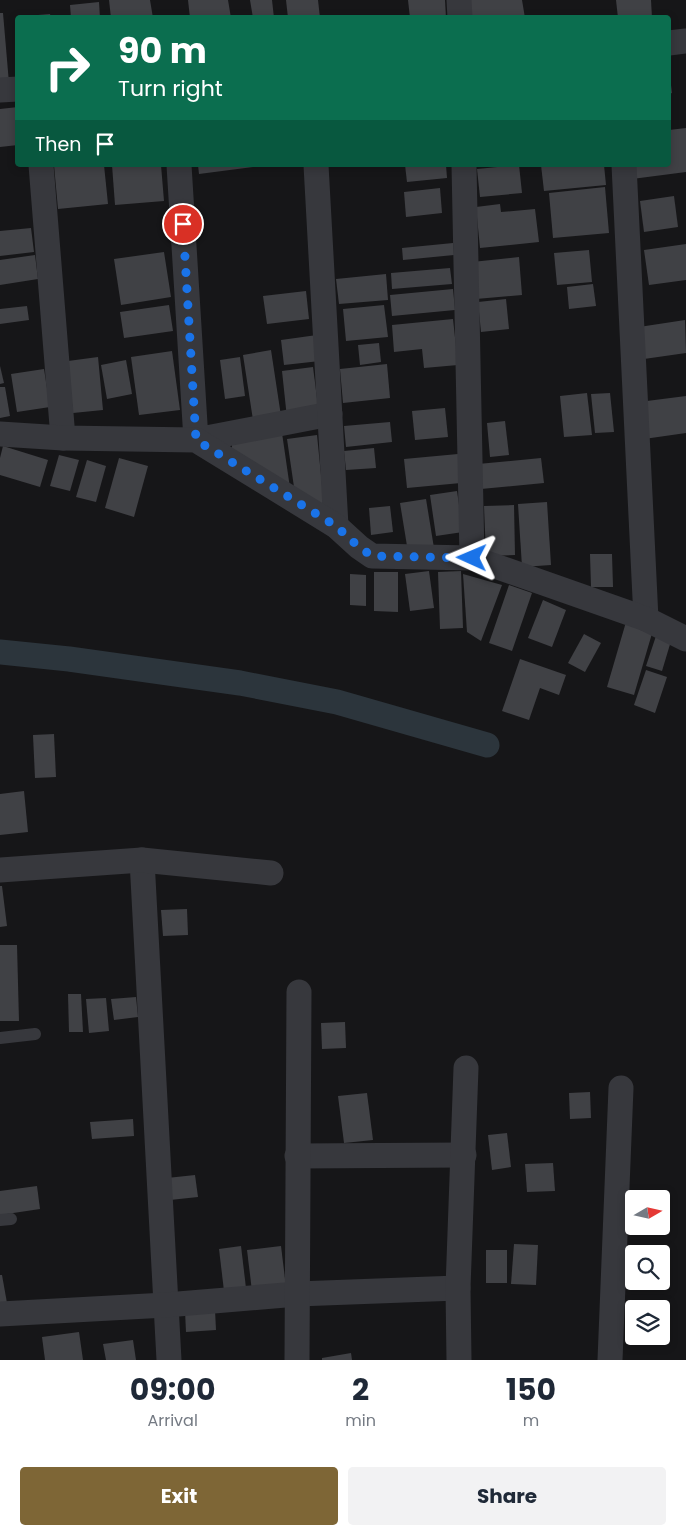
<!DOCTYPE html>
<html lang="en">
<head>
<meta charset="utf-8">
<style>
  :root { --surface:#fff; --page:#f2f2f3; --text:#1f2937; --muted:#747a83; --accent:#7e6636 }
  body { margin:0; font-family:Poppins,sans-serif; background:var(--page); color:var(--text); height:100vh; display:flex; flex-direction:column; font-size:19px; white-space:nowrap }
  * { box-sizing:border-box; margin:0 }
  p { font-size:16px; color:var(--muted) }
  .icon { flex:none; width:28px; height:28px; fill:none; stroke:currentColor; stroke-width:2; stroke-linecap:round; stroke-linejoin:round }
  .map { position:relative; height:1360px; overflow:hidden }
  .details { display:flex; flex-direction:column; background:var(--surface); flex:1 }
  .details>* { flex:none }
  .hud { position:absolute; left:15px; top:15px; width:656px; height:152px; border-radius:5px; box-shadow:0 2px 8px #0003; background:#0b6e4f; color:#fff; overflow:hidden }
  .needle { width:32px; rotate:81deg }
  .fabs { position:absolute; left:625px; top:1190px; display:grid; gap:10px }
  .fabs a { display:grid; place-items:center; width:45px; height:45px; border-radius:5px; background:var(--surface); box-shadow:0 2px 8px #0003; font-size:25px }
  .pin { position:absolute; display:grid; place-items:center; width:42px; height:42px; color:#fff; margin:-21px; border:2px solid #fff; border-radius:50%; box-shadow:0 1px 5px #0007 }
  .me { position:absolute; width:55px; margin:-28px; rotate:271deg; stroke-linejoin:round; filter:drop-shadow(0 0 4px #0008) }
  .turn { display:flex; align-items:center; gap:18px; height:105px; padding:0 20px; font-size:22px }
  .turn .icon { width:65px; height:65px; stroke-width:2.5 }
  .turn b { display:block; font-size:35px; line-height:42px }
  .then { display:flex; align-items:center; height:48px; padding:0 20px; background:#0003; gap:10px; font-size:19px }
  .eta { display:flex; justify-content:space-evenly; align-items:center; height:85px; text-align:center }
  .eta b { font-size:30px; font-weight:700; line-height:35px }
  .action { display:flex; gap:10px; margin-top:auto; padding:10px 20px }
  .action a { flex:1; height:58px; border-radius:5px; background:var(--accent); color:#fff; font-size:20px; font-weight:700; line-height:58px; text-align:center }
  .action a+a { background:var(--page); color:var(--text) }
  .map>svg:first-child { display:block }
</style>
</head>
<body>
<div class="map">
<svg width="686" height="1360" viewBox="0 0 686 1360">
  <rect width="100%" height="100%" fill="#161618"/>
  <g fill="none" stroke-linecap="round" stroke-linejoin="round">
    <!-- canal -->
    <polyline stroke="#2c353c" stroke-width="25" points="0,652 69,659 240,683 337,702 487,745"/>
  </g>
  <!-- building -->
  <g fill="#404145">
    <polygon points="109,0 150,0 153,18 111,18"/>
    <polygon points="188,0 228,0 231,18 190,18"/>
    <polygon points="250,0 272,0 274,18 253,18"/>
    <polygon points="286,0 318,0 320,18 288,18"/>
    <polygon points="408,0 445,0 446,18 410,18"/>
    <polygon points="466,0 522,0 525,18 469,18"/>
    <polygon points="616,0 651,0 652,18 618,18"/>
    <polygon points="99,2 100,18 71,18 70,5"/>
    <polygon points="0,13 3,13 9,83 0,84"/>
    <polygon points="50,14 51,18 26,18 26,16"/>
    <polygon points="669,77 670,77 672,93 669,94"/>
    <polygon points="18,107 18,145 0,147 0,109"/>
    <polygon points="686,128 686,172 632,179 630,165 669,165 669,130"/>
    <polygon points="54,165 104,165 108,204 58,209"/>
    <polygon points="112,165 161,165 164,201 115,205"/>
    <polygon points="198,165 253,165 253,167 199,174"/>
    <polygon points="405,165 446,165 447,178 407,182"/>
    <polygon points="519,165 522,193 480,197 477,169"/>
    <polygon points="541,165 604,165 606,185 544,191"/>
    <polygon points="605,187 609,233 553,238 549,193"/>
    <polygon points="440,188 442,213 406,217 404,192"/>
    <polygon points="674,196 678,227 644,232 640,201"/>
    <polygon points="500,204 501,212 535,209 539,242 480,248 476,207"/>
    <polygon points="31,228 34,252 0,256 0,231"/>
    <polygon points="453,243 454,255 403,260 402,248"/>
    <polygon points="686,244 686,280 649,285 644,250"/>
    <polygon points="589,250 592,282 557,285 554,253"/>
    <polygon points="164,252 171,297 121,305 114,259"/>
    <polygon points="35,255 38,279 0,285 0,260"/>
    <polygon points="519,257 522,295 476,299 472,262"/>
    <polygon points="450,268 452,284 392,289 391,273"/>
    <polygon points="386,274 388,300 339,304 336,279"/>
    <polygon points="593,284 596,306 569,309 567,287"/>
    <polygon points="453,289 455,310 392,316 390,295"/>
    <polygon points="306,291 309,319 267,324 263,296"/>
    <polygon points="506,299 509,329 481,332 478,302"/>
    <polygon points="169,305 173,331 124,338 120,312"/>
    <polygon points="384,305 388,337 346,341 343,309"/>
    <polygon points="27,306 29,320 0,324 0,309"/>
    <polygon points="453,319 458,365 424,368 422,349 394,352 392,325"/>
    <polygon points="685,320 686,353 644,359 639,327"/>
    <polygon points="317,335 320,361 284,365 281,340"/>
    <polygon points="379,343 381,362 360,365 358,345"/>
    <polygon points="271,350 281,416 253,420 243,355"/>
    <polygon points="172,351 180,410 139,415 131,357"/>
    <polygon points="98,357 103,410 73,413 68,361"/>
    <polygon points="240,357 245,396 225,399 220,360"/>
    <polygon points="126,360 132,394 107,399 101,365"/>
    <polygon points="387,364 390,398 343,403 340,369"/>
    <polygon points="0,366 4,383 0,384"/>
    <polygon points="313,367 319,414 287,418 282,371"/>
    <polygon points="44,369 50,407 17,412 11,374"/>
    <polygon points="0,387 5,387 10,416 0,418"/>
    <polygon points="587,393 592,435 564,437 560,396"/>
    <polygon points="610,393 614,432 595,433 591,394"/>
    <polygon points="686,396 686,433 644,439 639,402"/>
    <polygon points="445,408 448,437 415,440 412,411"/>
    <polygon points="505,421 509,455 490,457 487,423"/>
    <polygon points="390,422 392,442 346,447 344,426"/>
    <polygon points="282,433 290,488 232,457 232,442"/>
    <polygon points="317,435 324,505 294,487 287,439"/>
    <polygon points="3,446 48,460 40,487 0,475 0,458"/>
    <polygon points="374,448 376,468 346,470 344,451"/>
    <polygon points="458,454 461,483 407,488 404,459"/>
    <polygon points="59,455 79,460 70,491 50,486"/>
    <polygon points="119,458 148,466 134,517 105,508"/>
    <polygon points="541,458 544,483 481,489 478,464"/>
    <polygon points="87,460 106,466 96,502 76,497"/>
    <polygon points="457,491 463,532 436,536 430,495"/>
    <polygon points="426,499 434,548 408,552 400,503"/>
    <polygon points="547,502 551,565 522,567 518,504"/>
    <polygon points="514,505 515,555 486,556 484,506"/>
    <polygon points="390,506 393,532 371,535 369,508"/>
    <polygon points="590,554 612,554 613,587 591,587"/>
    <polygon points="429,571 434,608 410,611 405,574"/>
    <polygon points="461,571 463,628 440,629 438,572"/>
    <polygon points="374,572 398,572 398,612 374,611"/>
    <polygon points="350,574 366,575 366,606 350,605"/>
    <polygon points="463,574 502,585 481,641 467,632"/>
    <polygon points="509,585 532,593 512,651 489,643"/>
    <polygon points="543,600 566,610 552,647 528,638"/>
    <polygon points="626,622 653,630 634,695 607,687"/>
    <polygon points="584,634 601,643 585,672 568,663"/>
    <polygon points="656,636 671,641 662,671 646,666"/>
    <polygon points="520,659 566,675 559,695 540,688 529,720 502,711"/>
    <polygon points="646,670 667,677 655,713 634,705"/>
    <polygon points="54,734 56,777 35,778 33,735"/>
    <polygon points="24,791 28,832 0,835 0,794"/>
    <polygon points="0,886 2,886 7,926 0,927"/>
    <polygon points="187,909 188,935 163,936 161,910"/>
    <polygon points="0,945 17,945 19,1021 0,1021"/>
    <polygon points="68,994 81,994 83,1032 69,1032"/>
    <polygon points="136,997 138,1017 114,1020 111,999"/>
    <polygon points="106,998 109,1031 89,1033 86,999"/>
    <polygon points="345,1022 346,1048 322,1049 321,1023"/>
    <polygon points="590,1092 591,1118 570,1119 569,1093"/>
    <polygon points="367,1093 373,1140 344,1143 338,1096"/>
    <polygon points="133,1119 134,1136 92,1139 90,1122"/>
    <polygon points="507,1133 511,1167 492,1170 488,1135"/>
    <polygon points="553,1163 555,1191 527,1192 525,1164"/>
    <polygon points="195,1175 198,1197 170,1200 167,1178"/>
    <polygon points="37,1186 40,1209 0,1215 0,1191"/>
    <polygon points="514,1244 538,1245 536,1285 511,1284"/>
    <polygon points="241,1246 246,1288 224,1291 219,1249"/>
    <polygon points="281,1246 286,1287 252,1291 247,1250"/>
    <rect x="486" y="1250" width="21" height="33"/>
    <polygon points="0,1275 2,1275 7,1303 0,1304"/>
    <polygon points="215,1310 216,1330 186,1332 185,1311"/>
    <polygon points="79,1332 83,1360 45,1360 42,1337"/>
    <polygon points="133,1340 136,1360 106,1360 103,1344"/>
    <polygon points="351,1353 352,1360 322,1360 322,1358"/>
  </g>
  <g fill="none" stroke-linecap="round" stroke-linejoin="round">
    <!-- lane -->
    <g stroke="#37383d" stroke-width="12">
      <polyline points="0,1038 35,1034"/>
      <polyline points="0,1220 11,1219"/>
    </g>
    <!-- street -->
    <g stroke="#37383d" stroke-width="25">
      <polyline points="459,0 460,18"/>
      <polyline points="669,43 686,41"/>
      <polyline points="0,90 18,89"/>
      <polyline points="41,165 63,438"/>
      <polyline points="179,165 196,440 330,414"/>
      <polyline points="316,165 336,526"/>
      <polyline points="464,165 472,558"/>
      <polyline points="624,165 646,619"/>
      <polyline points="0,434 63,438 196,440 336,526 359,547 372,556 472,558 646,619 686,639"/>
      <polyline points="142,860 169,1360"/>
      <polyline points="0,870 142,860 271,873"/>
      <polyline points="297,1156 464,1155"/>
      <polyline points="0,1314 166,1305 297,1294 458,1288"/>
      <polyline points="297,1360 299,992"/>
      <polyline points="459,1360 458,1288 466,1068"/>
      <polyline points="610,1360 621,1088"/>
    </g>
  </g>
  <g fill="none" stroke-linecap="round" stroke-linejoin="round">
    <!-- route -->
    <polyline stroke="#1a73e8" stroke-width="9" stroke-dasharray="0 16.2" points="183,224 196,440 336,526 359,547 372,556 472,558"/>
  </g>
</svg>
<div class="fabs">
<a><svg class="needle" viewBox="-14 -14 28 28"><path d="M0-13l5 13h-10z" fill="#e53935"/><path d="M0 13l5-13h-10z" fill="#747a83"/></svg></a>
<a><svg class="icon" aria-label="search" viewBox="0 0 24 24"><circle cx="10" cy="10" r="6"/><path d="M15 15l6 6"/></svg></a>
<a><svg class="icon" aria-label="layers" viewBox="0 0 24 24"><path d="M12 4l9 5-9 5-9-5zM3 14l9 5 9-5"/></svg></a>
</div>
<div class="pin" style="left:183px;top:224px;background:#d93025"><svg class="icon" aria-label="arrive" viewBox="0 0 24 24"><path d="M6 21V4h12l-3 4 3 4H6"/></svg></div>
<svg class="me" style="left:472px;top:558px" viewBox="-20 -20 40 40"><path d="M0-17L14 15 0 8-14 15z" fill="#1a73e8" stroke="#fff" stroke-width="4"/></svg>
<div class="hud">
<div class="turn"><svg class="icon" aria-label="right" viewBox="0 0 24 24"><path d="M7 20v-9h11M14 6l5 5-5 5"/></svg><div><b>90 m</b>Turn right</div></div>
<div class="then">Then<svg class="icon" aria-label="arrive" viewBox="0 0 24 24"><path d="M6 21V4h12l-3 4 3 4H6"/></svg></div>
</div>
</div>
<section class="details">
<div class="eta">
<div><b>09:00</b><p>Arrival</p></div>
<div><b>2</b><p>min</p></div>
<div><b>150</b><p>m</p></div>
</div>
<div class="action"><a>Exit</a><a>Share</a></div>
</section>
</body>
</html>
